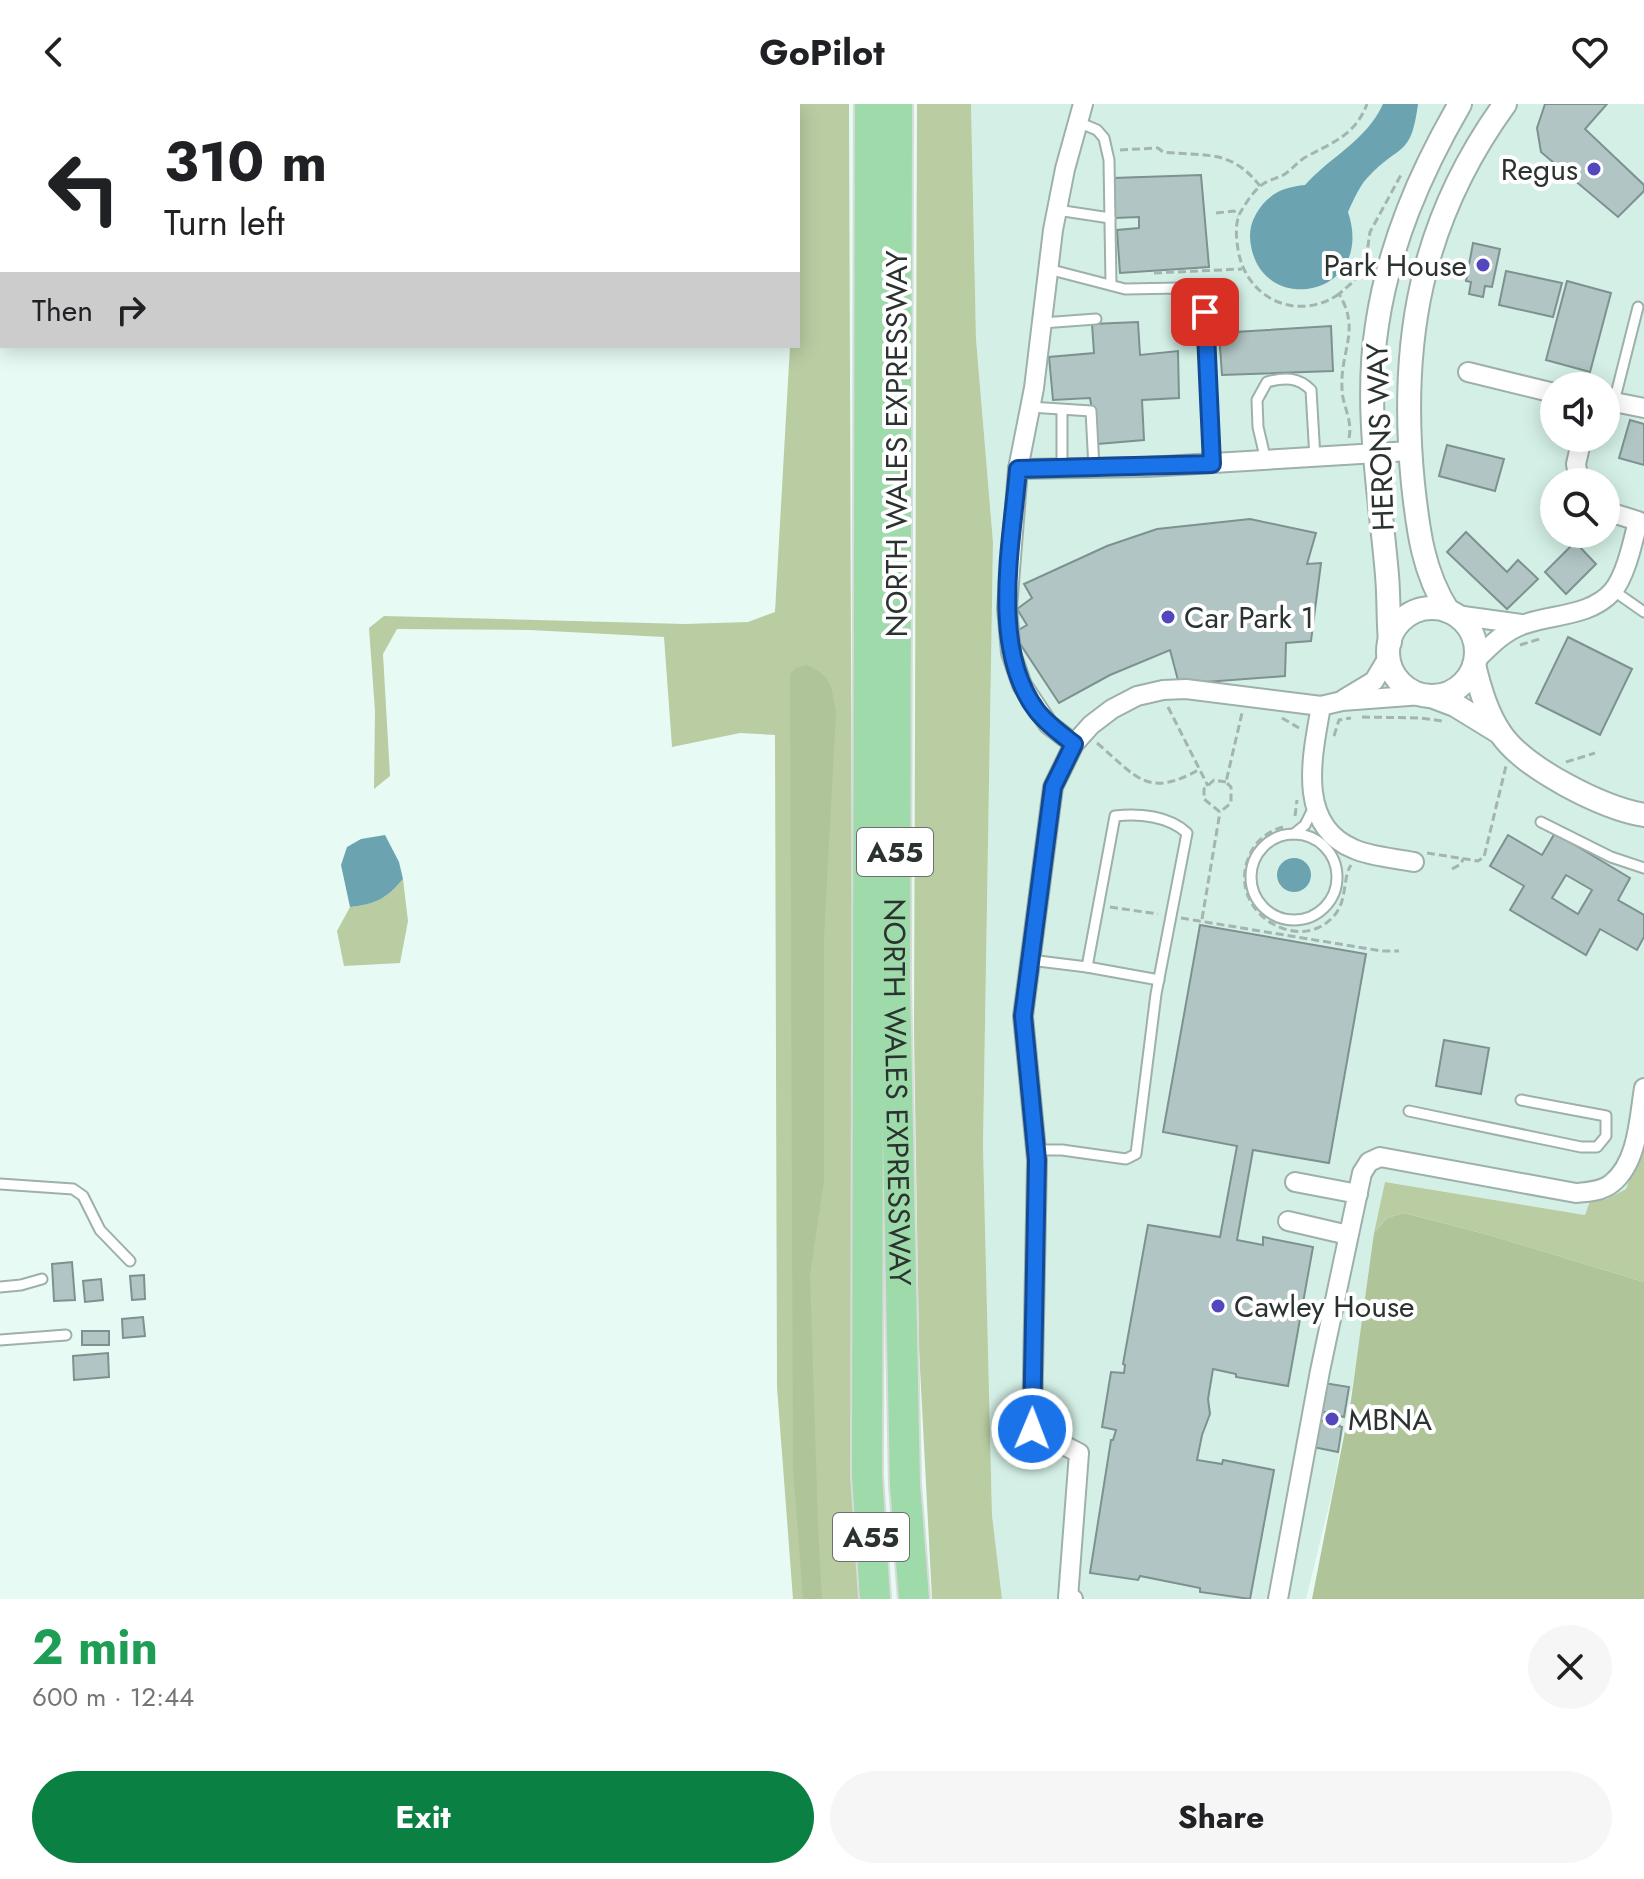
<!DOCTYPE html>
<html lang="en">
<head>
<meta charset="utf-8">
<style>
  :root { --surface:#fff; --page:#f6f6f6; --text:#202124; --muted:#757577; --accent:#0b8043 }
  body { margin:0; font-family:Jost,sans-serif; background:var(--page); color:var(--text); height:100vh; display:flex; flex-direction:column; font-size:30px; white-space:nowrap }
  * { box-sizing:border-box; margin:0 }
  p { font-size:26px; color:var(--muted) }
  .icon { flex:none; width:44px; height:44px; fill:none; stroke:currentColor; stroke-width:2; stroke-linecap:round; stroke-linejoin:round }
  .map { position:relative; height:1495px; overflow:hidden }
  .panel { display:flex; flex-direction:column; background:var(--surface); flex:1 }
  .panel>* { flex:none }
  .banner { position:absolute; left:0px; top:0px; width:800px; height:244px; box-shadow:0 4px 20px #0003; background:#fff; color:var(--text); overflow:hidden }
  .tools { position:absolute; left:1540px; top:268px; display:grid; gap:16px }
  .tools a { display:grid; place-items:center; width:80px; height:80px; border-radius:50%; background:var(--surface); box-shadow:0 4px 20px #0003; font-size:40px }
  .pin { position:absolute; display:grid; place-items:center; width:68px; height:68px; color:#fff; margin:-34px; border-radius:16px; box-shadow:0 4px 12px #0006 }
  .me { position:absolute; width:88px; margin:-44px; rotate:1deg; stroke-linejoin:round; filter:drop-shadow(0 0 6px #0008) }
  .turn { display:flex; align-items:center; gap:28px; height:168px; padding:0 32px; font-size:36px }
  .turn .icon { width:104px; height:104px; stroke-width:2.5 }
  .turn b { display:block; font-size:56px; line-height:68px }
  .then { display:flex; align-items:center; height:76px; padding:0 32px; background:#0003; gap:16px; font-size:30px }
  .round { display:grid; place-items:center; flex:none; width:84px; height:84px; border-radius:42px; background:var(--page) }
  .summary { display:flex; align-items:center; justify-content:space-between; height:136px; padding:0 32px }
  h1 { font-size:48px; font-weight:700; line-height:60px; color:#1e9e55 }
  .cta { display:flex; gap:16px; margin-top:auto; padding:16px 32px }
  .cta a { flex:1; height:92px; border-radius:48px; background:var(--accent); color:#fff; font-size:32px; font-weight:700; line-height:92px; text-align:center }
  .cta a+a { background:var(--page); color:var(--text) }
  header { display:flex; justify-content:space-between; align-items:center; height:104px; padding:0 32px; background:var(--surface); font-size:36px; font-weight:700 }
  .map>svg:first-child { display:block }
</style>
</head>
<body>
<header><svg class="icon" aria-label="back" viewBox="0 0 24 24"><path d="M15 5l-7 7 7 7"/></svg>GoPilot<svg class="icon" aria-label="heart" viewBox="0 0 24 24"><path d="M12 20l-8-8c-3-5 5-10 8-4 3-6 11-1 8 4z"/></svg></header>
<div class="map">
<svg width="1644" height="1495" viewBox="0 0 1644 1495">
  <rect width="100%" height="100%" fill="#e7fbf4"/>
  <!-- built -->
  <path fill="#d4f0e6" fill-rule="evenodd" d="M971,0h673v1044h-4l-14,41 -19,10 -16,2 -6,14 -200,-33 -33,206 -20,105 -26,106h-304l-10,-84 -9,-370 10,-603 -17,-203zM1554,282h52v52h-52zM1554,378h52v52h-52z"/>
  <!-- green -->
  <g fill="#b9cca2">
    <polygon points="793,0 849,0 853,1104 867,1495 793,1495 777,1283 775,631 740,629 672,643 664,533 530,526 397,525 383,550 390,672 374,685 375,607 369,524 384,512 685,520 748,518 775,508 790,242 798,242 798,2"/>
    <polygon points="917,0 971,0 976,235 993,438 983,1041 992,1411 1002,1495 932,1495 919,1245 914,929"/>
    <path d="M403,775l5,42 -8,42 -56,3 -7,-35 13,-24c26,-3 36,-8 53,-28z"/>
    <polygon points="1640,1044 1644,1044 1644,1178 1489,1131 1404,1109 1387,1114 1374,1129 1385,1078 1585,1111 1590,1097 1607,1095 1626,1085"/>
  </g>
  <!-- forest -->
  <g fill="#b0c499">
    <path d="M807,561c26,12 24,21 29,47l-12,225v243l-14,95 8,250 4,74h-19l-10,-131 -3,-794 6,-6z"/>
    <polygon points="1404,1109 1489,1131 1644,1178 1644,1495 1312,1495 1351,1296 1374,1129 1387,1114"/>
  </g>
  <!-- water -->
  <g fill="#6ba3b1">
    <path d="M1383,0h35c-7,52 -16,39 -47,70 -11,10 -17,25 -23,38 28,84 -84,106 -97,34 -2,-10 -1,-21 4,-30 11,-21 27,-29 50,-31 26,-29 61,-44 78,-81z"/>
    <path d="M385,731l14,27 4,17c-17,20 -27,25 -53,28l-9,-42 6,-18 14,-8z"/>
    <circle cx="1294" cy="771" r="17"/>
  </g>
  <!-- building -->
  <g fill="#b0c5c4" stroke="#7d9190" stroke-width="2" fill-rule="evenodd">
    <polygon points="1545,0 1607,0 1585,25 1644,81 1644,87 1618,113 1541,48 1537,24"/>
    <polygon points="1201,71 1209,163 1120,169 1117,126 1139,124 1139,113 1115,114 1113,74"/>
    <polygon points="1473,139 1500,145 1492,183 1485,182 1483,193 1469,190 1471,178 1466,177"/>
    <polygon points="1506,167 1562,179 1553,213 1499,201"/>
    <polygon points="1567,177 1611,189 1590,268 1546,256"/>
    <polygon points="1138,218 1140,251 1178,247 1179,294 1142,296 1144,336 1098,340 1090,294 1053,296 1049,253 1094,249 1092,220"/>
    <polygon points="1331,222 1333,267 1222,271 1219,229"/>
    <polygon points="1630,316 1644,320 1644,361 1619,354"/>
    <polygon points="1447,341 1504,355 1495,387 1439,372"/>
    <polygon points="1250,415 1316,429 1307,460 1321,459 1311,537 1286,539 1285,572 1179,580 1170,546 1110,571 1059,599 1013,529 1027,521 1017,505 1032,494 1024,480 1107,442 1157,425"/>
    <polygon points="1466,428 1507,468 1518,456 1538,475 1507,505 1447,448"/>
    <polygon points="1575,438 1596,460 1566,490 1545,468"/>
    <polygon points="1568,533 1632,565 1600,631 1536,599"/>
    <path d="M1555,729l75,45 -12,22 26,15v22l-7,13 -37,-21 -14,26 -76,-45 14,-24 -34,-20 18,-31 34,20zM1566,771l26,15 -14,24 -26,-16z"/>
    <polygon points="1200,821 1366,850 1329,1059 1253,1046 1237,1136 1263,1141 1263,1133 1313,1143 1288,1282 1236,1273 1236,1270 1213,1265 1208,1295 1210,1310 1202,1331 1197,1356 1222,1360 1223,1356 1274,1366 1250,1495 1200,1488 1200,1484 1140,1472 1138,1476 1090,1469 1111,1336 1113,1336 1116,1326 1102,1323 1111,1268 1124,1269 1125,1261 1123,1260 1148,1121 1220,1133 1237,1042 1163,1028"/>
    <polygon points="1444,936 1489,944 1481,990 1436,982"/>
    <polygon points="72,1158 75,1196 54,1197 52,1160"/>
    <polygon points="144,1171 145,1195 132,1196 130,1172"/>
    <polygon points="101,1175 103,1196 85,1198 83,1177"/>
    <polygon points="143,1213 145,1232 123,1234 122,1215"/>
    <rect x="82" y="1227" width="27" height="14"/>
    <polygon points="108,1249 109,1273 74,1276 73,1252"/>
    <polygon points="1324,1279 1349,1283 1344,1313 1340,1312 1339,1322 1342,1323 1338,1348 1313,1343 1318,1316 1323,1317 1325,1308 1319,1307"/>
  </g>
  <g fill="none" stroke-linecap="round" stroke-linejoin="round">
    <!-- service casing -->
    <g stroke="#9db0a9" stroke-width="13">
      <g id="service">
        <polyline points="1078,18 1097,26 1104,34 1109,56 1111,181"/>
        <polyline points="1057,106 1110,114"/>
        <polyline points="1048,165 1125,185 1180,184 1194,188 1201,195 1205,208 1212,360"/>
        <polyline points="1042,219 1096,215"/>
        <polyline points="1614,298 1638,203"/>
        <polyline points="1030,303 1091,307 1094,364"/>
        <polyline points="1062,306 1062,364"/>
        <path d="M1266,357l-8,-34 -1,-27 10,-18c18,-5 31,-5 44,8l4,68"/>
        <polyline points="1614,487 1644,508"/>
        <polyline points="1541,718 1611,753 1644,764"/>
        <polyline points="1294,730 1305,721 1313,705"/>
        <circle cx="1294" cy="773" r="43"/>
        <path d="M1030,856l57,7 28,-151c24,-3 54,0 72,17l-31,161 -20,160 -10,5 -64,-9h-26"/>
        <polyline points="1087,863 1159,876"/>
        <polyline points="1409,1007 1581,1043 1597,1043 1606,1032 1606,1012 1521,996"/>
        <polyline points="0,1080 73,1085 83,1092 100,1126 130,1157"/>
        <polyline points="0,1183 21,1181 42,1175"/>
        <polyline points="0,1236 66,1231"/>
      </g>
    </g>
    <!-- minor casing -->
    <g stroke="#9db0a9" stroke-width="22">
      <g id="minor">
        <polyline points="1468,268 1554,289"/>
        <polyline points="1606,301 1614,298 1644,304"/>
        <polyline points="1018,365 1147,363 1410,347"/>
        <polyline points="1579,378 1576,360 1582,334"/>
        <polyline points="1456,511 1521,520"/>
        <path d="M1475,557c15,-15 30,-31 50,-37 29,-10 65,-8 87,-32 14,-16 21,-51 26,-71l-32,-10"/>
        <polyline points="1344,595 1374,577 1389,552"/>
        <path d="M1321,602c-8,47 -26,119 33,143 18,8 41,9 60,13"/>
        <polyline points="1074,640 1048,620 1022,581 1011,549 1007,504 1018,365 1034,284 1053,126 1065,65 1083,0"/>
        <polyline points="1295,1078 1358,1090"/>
        <polyline points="1288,1117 1348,1131"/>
        <polyline points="1073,1495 1068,1494 1079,1349 1032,1325 1037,1056 1023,912 1053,683 1074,640 1091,621 1112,605 1137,592 1163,586 1186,585 1321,602 1342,597 1422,591"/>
        <path d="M1278,1495l42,-228 42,-198 7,-11 11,-5 196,36c12,-1 27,-2 36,-10 26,-21 27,-65 32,-95"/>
      </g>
    </g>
    <!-- tertiary casing -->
    <g stroke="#9db0a9" stroke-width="26">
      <g id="tertiary">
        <circle cx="1432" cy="548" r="44"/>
        <path d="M1448,507c-25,-39 -30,-81 -35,-127 -14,-141 7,-263 92,-380"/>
        <path d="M1390,538c-2,-22 -1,-45 -3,-67 -7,-82 -23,-167 -10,-250 12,-80 43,-152 83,-221"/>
        <path d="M1474,561c6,24 13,49 27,69 24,35 102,74 143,81"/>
        <polyline points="1431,592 1455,601 1499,628"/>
      </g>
    </g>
    <!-- trunk casing -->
    <g stroke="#d9dada" stroke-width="34">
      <g id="trunk">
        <polyline points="870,0 867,1371 875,1495"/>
        <path id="s1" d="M897,0l-2,881 10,500 9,114"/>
      </g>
    </g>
    <!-- path -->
    <g stroke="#a4b4ae" stroke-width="3" stroke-dasharray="8 4" stroke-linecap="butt">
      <path d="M1120,46l38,-2 5,4c43,5 67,-4 97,34"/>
      <polyline points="1216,109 1234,107 1238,112"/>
      <polyline points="1154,169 1242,165"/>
      <path d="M1339,190c-42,29 -94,4 -101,-45 -2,-12 -3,-26 2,-36 6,-10 14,-23 23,-29 7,-5 16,-6 22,-10 7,-5 12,-11 19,-16 27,-15 51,-22 63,-54"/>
      <path d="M1349,334c4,-19 -7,-32 -7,-50 -2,-37 19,-58 -3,-94l14,-12 9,-13 4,-10 4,-27 32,-59"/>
      <polyline points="1520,541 1543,534"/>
      <polyline points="1168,603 1208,682"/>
      <polyline points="1362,613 1421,614 1442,617"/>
      <polyline points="1282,614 1299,624"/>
      <polyline points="1334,632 1339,616 1351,614"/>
      <path d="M1097,639c40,34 50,56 103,26"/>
      <polyline points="1566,658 1595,649"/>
      <polyline points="1226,678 1214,676 1204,685 1204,695 1220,708 1231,699 1231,683 1226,678 1242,609"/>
      <polyline points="1295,712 1297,696"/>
      <path d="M1283,723c-17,5 -29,15 -35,32 -20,53 50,96 85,58 15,-16 9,-38 18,-52"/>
      <polyline points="1427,749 1478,757 1484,753 1506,662"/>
      <polyline points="1452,765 1461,760 1463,755"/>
      <polyline points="1110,803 1158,810"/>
      <polyline points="1181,814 1382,847 1399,847"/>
      <polyline points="1202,815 1220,708"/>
    </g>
    <!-- service -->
    <use href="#service" stroke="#fff" stroke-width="9"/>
    <!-- minor -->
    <use href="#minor" stroke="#fff" stroke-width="18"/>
    <!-- tertiary -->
    <use href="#tertiary" stroke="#fff" stroke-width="22"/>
    <!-- trunk -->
    <use href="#trunk" stroke="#9edaaa" stroke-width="30"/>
  </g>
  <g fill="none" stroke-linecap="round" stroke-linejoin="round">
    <!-- route casing -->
    <g stroke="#114b97" stroke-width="20">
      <path id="route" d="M1032,1325l5,-269 -14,-144 30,-229 21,-43c-13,-10 -27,-20 -37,-33 -48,-63 -25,-168 -19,-242l194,-5 -7,-152"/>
    </g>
    <!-- route -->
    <use href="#route" stroke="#1a73e8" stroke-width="14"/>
  </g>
  <!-- markers -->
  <g fill="#5347be" stroke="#fff" stroke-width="3">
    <circle cx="1594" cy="65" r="8"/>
    <circle cx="1483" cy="161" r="8"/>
    <circle cx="1168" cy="513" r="8"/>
    <circle cx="1218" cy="1202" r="8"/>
    <circle cx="1332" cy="1315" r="8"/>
  </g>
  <g text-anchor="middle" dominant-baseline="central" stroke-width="8" stroke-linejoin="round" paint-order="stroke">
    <!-- shield labels -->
    <g fill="#fff" stroke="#6b706e" stroke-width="2">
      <rect x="857" y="724" width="76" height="48" rx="6"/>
      <rect x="833" y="1409" width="76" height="48" rx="6"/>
    </g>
    <g font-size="28" font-weight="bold" fill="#2b3330">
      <text x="895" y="748">A55</text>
      <text x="871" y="1433">A55</text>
    </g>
    <!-- poi labels -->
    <g font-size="30" fill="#2b3330" stroke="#fff" text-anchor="start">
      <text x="1578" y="65" text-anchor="end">Regus</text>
      <text x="1467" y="161" text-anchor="end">Park House</text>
      <text x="1184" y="513">Car Park 1</text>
      <text x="1234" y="1202">Cawley House</text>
      <text x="1348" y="1315">MBNA</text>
    </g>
    <!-- street labels -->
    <g font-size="30" fill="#2b3330" stroke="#fff">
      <text transform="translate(1380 333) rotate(-92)">HERONS WAY</text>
      <text transform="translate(896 340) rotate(-90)">NORTH WALES EXPRESSWAY</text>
      <text stroke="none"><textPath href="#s1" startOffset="988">NORTH WALES EXPRESSWAY</textPath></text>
    </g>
  </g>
</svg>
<div class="tools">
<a><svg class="icon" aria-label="sound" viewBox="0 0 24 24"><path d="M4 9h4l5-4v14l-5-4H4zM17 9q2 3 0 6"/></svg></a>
<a><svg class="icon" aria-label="search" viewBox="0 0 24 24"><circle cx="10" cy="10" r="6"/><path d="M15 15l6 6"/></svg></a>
</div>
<div class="pin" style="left:1205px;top:208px;background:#d93025"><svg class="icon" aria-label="arrive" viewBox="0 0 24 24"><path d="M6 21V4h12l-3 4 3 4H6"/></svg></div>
<svg class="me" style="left:1032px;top:1325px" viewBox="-20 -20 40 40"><circle r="17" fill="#1a73e8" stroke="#fff" stroke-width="3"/><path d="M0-11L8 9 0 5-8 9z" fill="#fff"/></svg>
<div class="banner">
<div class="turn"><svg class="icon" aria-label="left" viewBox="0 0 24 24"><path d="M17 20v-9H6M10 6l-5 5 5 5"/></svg><div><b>310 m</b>Turn left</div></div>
<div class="then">Then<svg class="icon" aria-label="right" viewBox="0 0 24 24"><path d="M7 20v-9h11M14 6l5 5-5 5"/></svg></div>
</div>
</div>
<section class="panel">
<div class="summary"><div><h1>2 min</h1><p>600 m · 12:44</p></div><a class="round"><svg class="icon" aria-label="close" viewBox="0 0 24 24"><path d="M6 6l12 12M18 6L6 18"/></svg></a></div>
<div class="cta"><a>Exit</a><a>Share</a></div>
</section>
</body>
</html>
